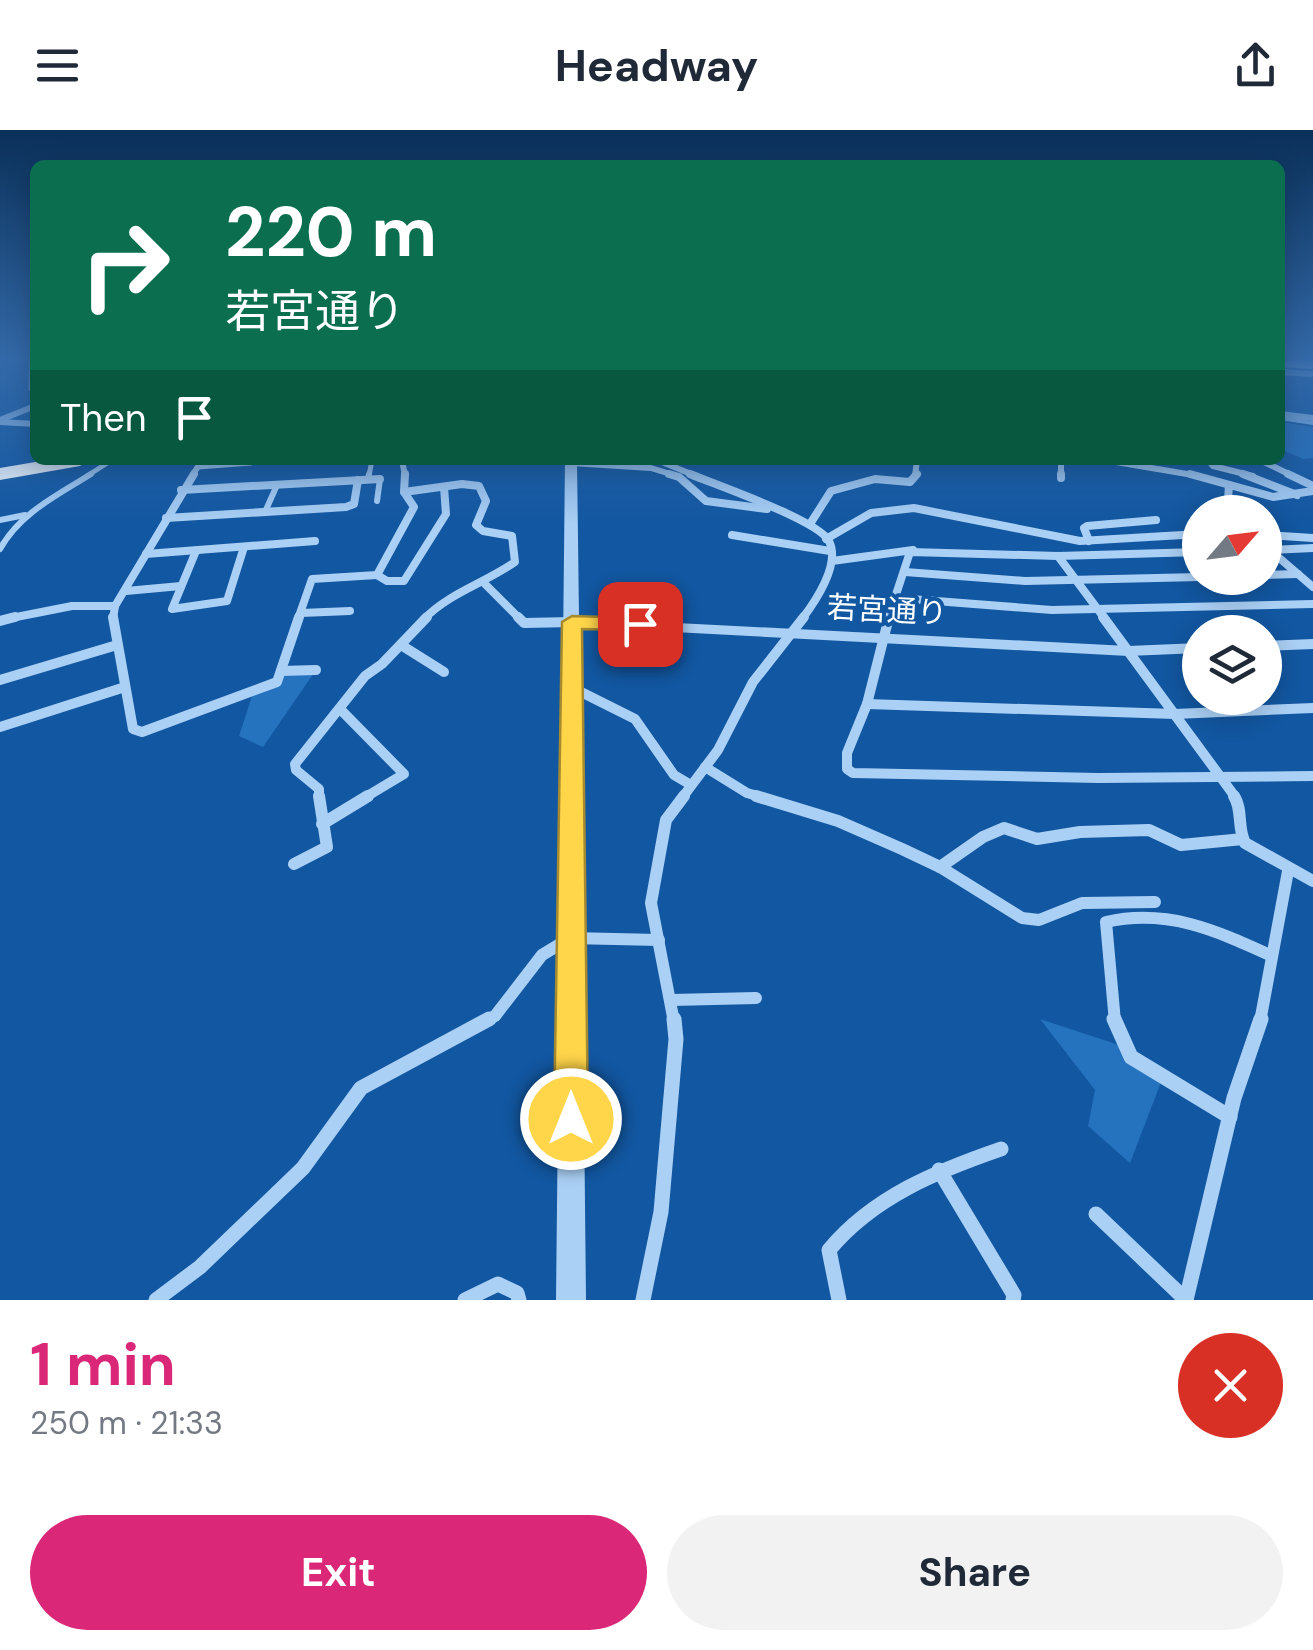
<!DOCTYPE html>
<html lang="en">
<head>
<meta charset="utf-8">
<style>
  :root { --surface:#fff; --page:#f2f2f3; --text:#1f2937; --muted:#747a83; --accent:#db2777 }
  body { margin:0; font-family:"DM Sans","Noto Sans JP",sans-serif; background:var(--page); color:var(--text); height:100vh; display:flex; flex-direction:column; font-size:38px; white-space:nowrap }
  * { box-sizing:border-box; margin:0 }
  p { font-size:32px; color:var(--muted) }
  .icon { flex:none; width:55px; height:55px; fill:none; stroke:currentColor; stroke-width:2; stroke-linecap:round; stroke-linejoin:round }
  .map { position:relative; height:1170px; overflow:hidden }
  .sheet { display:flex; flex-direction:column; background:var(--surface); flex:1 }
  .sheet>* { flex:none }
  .hud { position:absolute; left:30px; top:30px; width:1255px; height:305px; border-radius:15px; box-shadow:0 5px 25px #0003; background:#0b6e4f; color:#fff; overflow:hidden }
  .needle { width:65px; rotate:62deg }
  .buttons { position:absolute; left:1182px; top:365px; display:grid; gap:20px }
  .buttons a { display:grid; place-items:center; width:100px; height:100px; border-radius:50%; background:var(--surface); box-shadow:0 5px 25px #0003; font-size:50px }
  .pin { position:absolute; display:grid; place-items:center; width:85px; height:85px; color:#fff; margin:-42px; border-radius:20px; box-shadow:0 5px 15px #0006 }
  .me { position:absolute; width:110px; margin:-55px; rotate:0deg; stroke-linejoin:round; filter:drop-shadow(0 0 8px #0008) }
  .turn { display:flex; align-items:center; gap:35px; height:210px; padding:0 30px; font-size:45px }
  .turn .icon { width:130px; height:130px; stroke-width:2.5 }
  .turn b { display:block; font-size:70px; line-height:85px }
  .then { display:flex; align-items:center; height:95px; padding:0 30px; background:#0003; gap:20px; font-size:38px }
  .round { display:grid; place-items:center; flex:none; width:105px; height:105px; border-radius:52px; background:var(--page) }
  .headline { display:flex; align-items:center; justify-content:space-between; height:170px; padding:0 30px }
  h1 { font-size:60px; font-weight:700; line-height:75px; color:var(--accent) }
  .action { display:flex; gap:20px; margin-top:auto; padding:20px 30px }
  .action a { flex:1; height:115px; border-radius:60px; background:var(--accent); color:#fff; font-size:40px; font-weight:700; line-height:115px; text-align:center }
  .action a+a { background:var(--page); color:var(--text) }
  header { display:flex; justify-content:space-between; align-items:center; height:130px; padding:0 30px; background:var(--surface); font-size:45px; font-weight:700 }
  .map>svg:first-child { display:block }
</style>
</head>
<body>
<header><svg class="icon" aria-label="menu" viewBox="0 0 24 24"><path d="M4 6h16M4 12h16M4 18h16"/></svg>Headway<svg class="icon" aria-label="share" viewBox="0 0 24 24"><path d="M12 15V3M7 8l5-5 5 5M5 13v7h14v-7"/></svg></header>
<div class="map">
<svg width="1313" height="1170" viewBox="0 0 1313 1170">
  <rect width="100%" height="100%" fill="#1257a1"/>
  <!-- green -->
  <g fill="#2572bf">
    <polygon points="1280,292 1313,297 1313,328 1304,329 1280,319"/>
    <polygon points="316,540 263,617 239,606 253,563 270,557 281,541"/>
    <polygon points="1040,889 1122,916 1163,947 1130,1033 1088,996 1095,960"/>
  </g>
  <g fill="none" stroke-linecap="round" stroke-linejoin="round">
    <!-- stream -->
    <polyline stroke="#9dccf8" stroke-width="4" points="1280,288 1313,293"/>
    <!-- service-far1 -->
    <g stroke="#abd0f5" stroke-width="5">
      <polyline points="31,230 31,259 35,262"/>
      <polyline points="198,337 251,333"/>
      <polyline points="87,346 112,330"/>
      <polyline points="369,346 372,330"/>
    </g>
    <!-- service -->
    <g stroke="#abd0f5" stroke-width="6">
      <polyline points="368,350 369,344"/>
      <polyline points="377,371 380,349"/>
      <polyline points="265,382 277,355"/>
      <polyline points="0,390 25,385"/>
      <path d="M0,419c20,-36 56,-53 91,-75"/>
    </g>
    <!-- minor-far4 -->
    <g stroke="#abd0f5" stroke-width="6">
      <polyline points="1280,242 1313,244"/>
      <polyline points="1280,284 1313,288"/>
      <polyline points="0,290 35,276"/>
      <polyline points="1,292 35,294"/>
      <polyline points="402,330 405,346"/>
      <polyline points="657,330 696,346"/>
      <polyline points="1061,330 1061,346"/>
      <polyline points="1104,330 1199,346"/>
      <polyline points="1208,330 1213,336 1253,346"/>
      <polyline points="1260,330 1293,346"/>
      <polyline points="571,333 651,338 677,346"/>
      <polyline points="192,346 202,330"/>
      <polyline points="915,346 917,330"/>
    </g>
    <!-- minor-far3 -->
    <g stroke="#abd0f5" stroke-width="8">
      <polyline points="669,344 679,347 706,371 767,379"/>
      <path d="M690,344c26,11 128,46 139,67 12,23 -14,61 -27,78"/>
      <polyline points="1061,344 1061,348"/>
      <polyline points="1190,344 1273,367 1313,361"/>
      <polyline points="1243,344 1297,365"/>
      <polyline points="1288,344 1313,356"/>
      <polyline points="181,360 380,349"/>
      <path d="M404,362l58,-8 17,2 7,15 -10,24 7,6 29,5 3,26c-30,21 -66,31 -91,57"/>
      <polyline points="1228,370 1229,355"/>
      <polyline points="166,388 346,377 354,374 358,350"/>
      <polyline points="810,394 831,361 875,349 910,352 917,344"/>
      <polyline points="732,405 830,421"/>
      <polyline points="1265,405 1313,408"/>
      <polyline points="826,409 871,383 914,378 1080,411 1200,404"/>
      <polyline points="1089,411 1084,398 1087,396 1156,390"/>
      <polyline points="1270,420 1313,457"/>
      <polyline points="1271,420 1313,418"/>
      <polyline points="196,421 172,479 227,471 244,417"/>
      <polyline points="146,424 315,411"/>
      <polyline points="1058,426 1105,489"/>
      <polyline points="832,431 913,420"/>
      <polyline points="905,442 1025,451 1200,447"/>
      <polyline points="377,445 387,451 404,451 446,384 444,357"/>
      <polyline points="1265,445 1298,444"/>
      <polyline points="483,452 520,489"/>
      <polyline points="126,461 181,456"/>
      <polyline points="897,468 1052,480 1313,474"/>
      <polyline points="301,483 350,481"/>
      <polyline points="6,489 72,476 115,476"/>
      <polyline points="113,489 115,476 194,344"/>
      <polyline points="298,489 312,449 377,445 414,377 404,362 405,344"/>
      <polyline points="888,489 910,422 1058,426 1200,422"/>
    </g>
    <!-- minor-far2 -->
    <g stroke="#abd0f5" stroke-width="10">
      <polyline points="113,487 133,599 142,602 277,552 299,487"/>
      <polyline points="518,487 524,493 572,492"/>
      <polyline points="889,487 867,574 847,623 847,639 853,643 1098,648 1313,646"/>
      <polyline points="1103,487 1236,668"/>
      <polyline points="0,491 15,487"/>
      <polyline points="401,515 444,542"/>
      <polyline points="281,541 316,540"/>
      <polyline points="0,550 117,515"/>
      <polyline points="573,558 635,589 674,645 691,655"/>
      <polyline points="867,574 1175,584 1313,578"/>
      <polyline points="341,580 404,644 364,668"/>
      <polyline points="0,597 125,557"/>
      <polyline points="705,637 747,663 764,668"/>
      <polyline points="319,668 319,659 296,640 295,634 365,546 382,534 427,487"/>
      <polyline points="682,668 718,620 753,552 804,487"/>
    </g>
    <!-- minor-far1 -->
    <g stroke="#abd0f5" stroke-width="12">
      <polyline points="756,666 838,691 902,719 940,737 1022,788 1039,790 1082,773 1155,772"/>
      <path d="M1234,666c9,14 3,32 11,47l68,38"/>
      <polyline points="322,694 368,666"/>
      <polyline points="294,734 327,717 319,666"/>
      <polyline points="940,737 983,707 1004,698 1037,709 1080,702 1149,700 1181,715 1243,709"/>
      <polyline points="672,870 756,868"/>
      <polyline points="484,892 495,886 542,825 570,808 659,810"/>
      <polyline points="674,892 651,773 666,690 684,666"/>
      <path d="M1115,892l-9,-100c62,-14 111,9 166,34"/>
      <polyline points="1260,892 1288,741"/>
    </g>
    <!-- minor -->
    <g stroke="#abd0f5" stroke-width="15">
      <polyline points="1114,889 1131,927 1230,987"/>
      <polyline points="939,1040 1014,1165 1013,1170"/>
      <polyline points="1096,1084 1186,1170"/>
      <polyline points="156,1170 200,1137 303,1038 361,958 489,889"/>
      <polyline points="465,1170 498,1154 517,1163 519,1170"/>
      <polyline points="643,1170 661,1082 676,909 674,889"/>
      <path d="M839,1170l-10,-50c44,-53 108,-79 172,-101"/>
      <polyline points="1186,1170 1234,968 1261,889"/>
    </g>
    <!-- tertiary -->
    <g fill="#abd0f5" fill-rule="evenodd">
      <polygon points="565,330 577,330 579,488 1128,516 1200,513 1200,523 1128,526 579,497 586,1170 556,1170"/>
      <polygon points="1313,509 1313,519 1265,521 1265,511"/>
    </g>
    <!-- trunk -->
    <polygon fill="#fcfeff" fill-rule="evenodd" points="47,330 89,330 80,336 0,350 0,338"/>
    <!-- motorway -->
    <polygon fill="#fff" fill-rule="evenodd" points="1280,230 1313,230 1313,239 1280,237"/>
  </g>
  <!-- sky -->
  <linearGradient id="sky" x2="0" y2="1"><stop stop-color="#0a3059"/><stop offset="0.58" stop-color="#3369a8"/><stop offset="1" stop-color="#3369a8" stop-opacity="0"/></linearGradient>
  <rect width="1313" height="394" fill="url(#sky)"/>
  <!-- route -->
  <polygon fill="#ffd54a" stroke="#a68a30" stroke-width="2.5" points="572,486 640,488 650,494 640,500 582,499 588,989 583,1001 571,1006 559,1001 554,989 562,492"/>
  <g text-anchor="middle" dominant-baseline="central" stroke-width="8" stroke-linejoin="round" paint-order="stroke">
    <!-- street labels -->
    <g font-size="30" fill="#fff" stroke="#1257a1">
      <text transform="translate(887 480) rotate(3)">若宮通り</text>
    </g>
  </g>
</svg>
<div class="buttons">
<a><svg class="needle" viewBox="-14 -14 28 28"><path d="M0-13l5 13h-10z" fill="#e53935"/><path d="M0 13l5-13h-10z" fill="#747a83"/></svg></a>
<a><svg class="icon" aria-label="layers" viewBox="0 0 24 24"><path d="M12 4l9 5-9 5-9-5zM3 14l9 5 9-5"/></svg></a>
</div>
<div class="pin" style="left:640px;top:494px;background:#d93025"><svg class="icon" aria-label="arrive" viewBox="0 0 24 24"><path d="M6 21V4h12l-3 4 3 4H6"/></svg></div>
<svg class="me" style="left:571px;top:989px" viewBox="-20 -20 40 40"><circle r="17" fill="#ffd54a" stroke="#fff" stroke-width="3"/><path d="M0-11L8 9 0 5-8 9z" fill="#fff"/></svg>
<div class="hud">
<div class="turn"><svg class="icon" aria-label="right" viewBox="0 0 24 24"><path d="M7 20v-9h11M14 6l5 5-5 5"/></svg><div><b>220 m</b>若宮通り</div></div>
<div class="then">Then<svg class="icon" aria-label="arrive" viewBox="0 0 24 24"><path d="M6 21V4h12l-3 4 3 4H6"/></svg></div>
</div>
</div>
<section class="sheet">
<div class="headline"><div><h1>1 min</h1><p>250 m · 21:33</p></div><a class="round" style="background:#d93025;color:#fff"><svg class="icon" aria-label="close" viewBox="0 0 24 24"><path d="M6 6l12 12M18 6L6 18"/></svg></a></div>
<div class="action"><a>Exit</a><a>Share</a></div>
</section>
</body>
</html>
